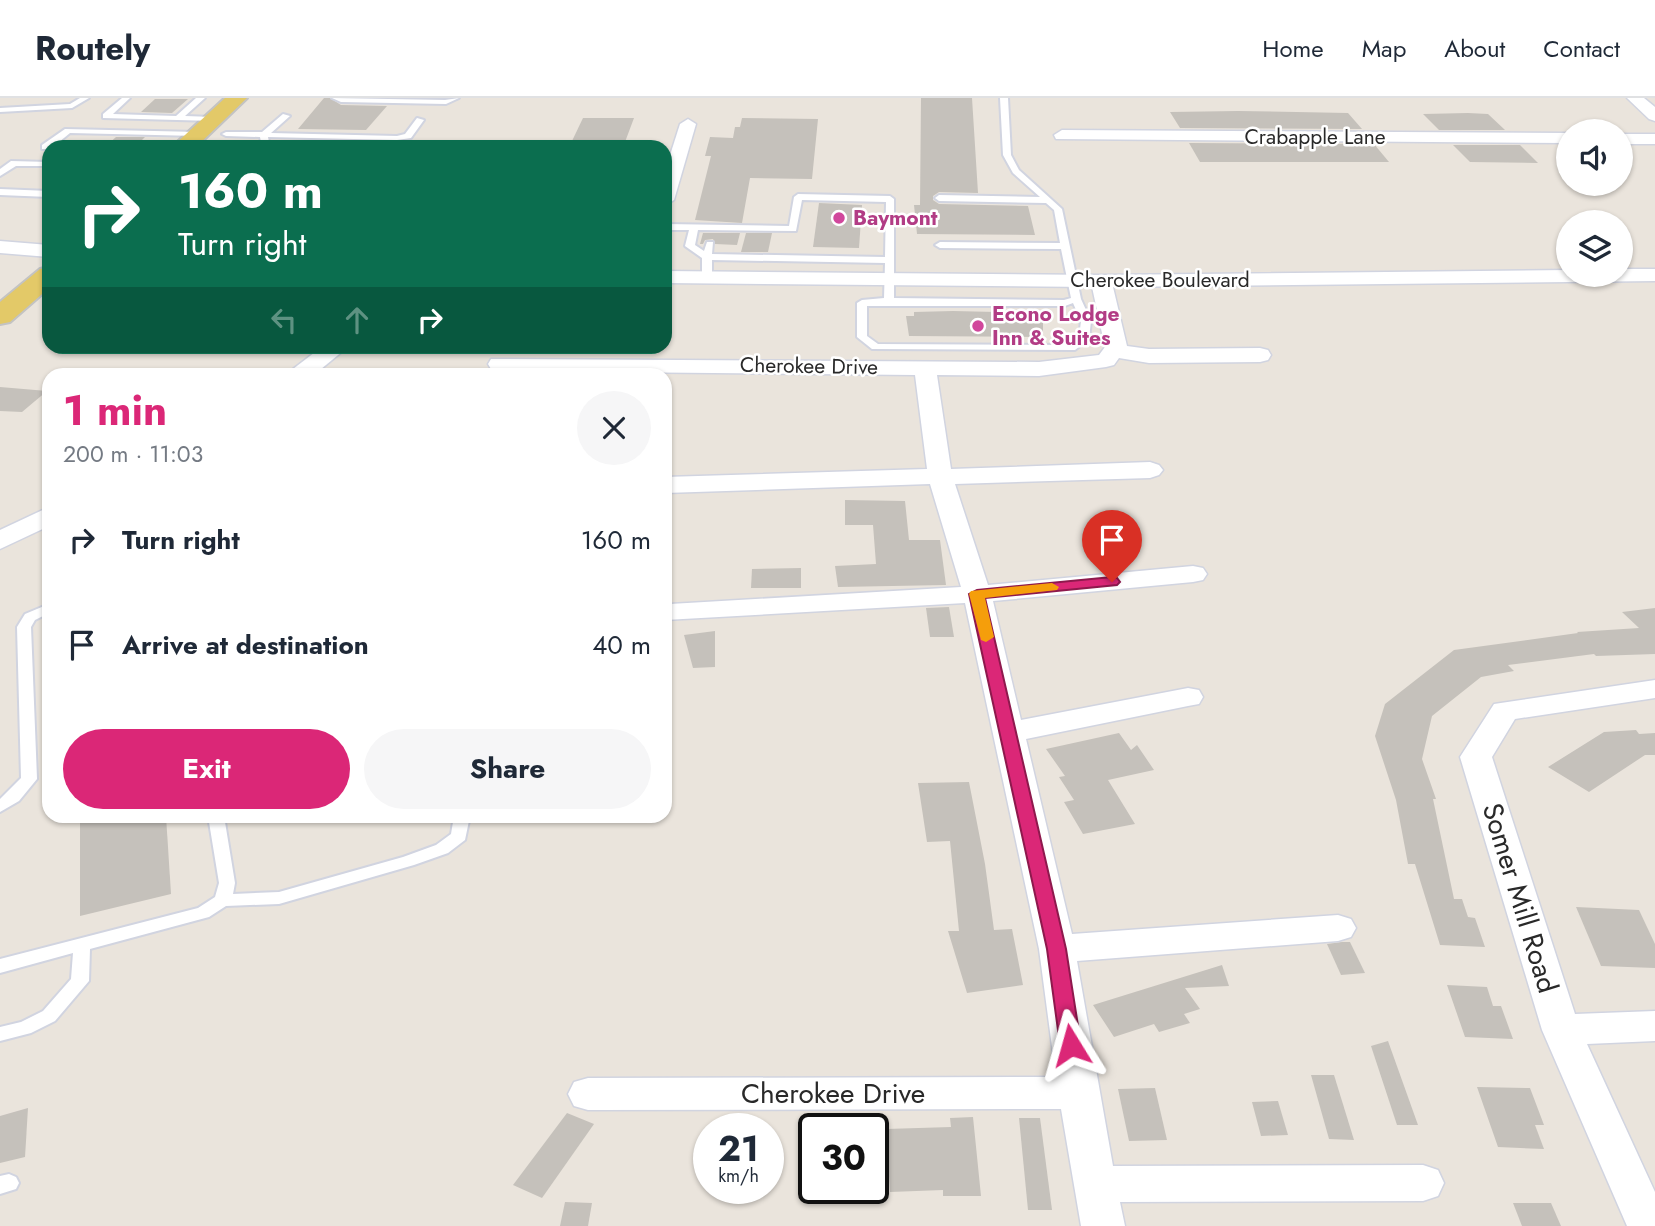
<!DOCTYPE html>
<html lang="en">
<head>
<meta charset="utf-8">
<style>
  :root { --surface:#fff; --page:#f6f6f7; --text:#1f2937; --muted:#747a83; --line:#e0e1e3; --accent:#db2777 }
  body { margin:0; font-family:Jost,sans-serif; background:var(--page); color:var(--text); height:100vh; display:flex; flex-direction:column; font-size:26px; white-space:nowrap }
  * { box-sizing:border-box; margin:0 }
  p { font-size:23px; color:var(--muted) }
  .icon { flex:none; width:38px; height:38px; fill:none; stroke:currentColor; stroke-width:2; stroke-linecap:round; stroke-linejoin:round }
  .map { position:relative; flex:1; overflow:hidden }
  .side { position:absolute; left:42px; top:270px; width:630px; height:455px; display:flex; flex-direction:column; background:var(--surface); border-radius:21px; box-shadow:0 2px 5px #0004 }
  .side>* { flex:none }
  .banner { position:absolute; left:42px; top:42px; width:630px; height:214px; border-radius:21px; box-shadow:0 2px 5px #0004; background:#0b6e4f; color:#fff; overflow:hidden }
  .tools { position:absolute; left:1556px; top:21px; display:grid; gap:14px }
  .tools a { display:grid; place-items:center; width:77px; height:77px; border-radius:50%; background:var(--surface); box-shadow:0 2px 5px #0004; font-size:35px }
  .speed { position:absolute; left:693px; top:1015px; display:flex; gap:14px; font-size:35px; font-weight:700; text-align:center }
  .speed>* { display:grid; place-content:center; width:91px; height:91px; border-radius:50%; background:var(--surface); box-shadow:0 2px 5px #0004; line-height:1 }
  .speed small { font-size:18px; font-weight:400 }
  .speed .limit { border:4px solid #111; border-radius:10px; background:#fff; color:#111 }
  .pin { position:absolute; display:grid; place-items:center; width:60px; height:60px; color:#fff; margin:-72px -30px; border-radius:50% 50% 50% 0; rotate:-45deg; box-shadow:0 0 7px #0007 }
  .pin .icon { rotate:45deg }
  .me { position:absolute; width:77px; margin:-38px; rotate:352deg; stroke-linejoin:round; filter:drop-shadow(0 0 5px #0008) }
  .turn { display:flex; align-items:center; gap:24px; height:147px; padding:0 21px; font-size:32px }
  .turn .icon { width:91px; height:91px; stroke-width:2.5 }
  .turn b { display:block; font-size:49px; line-height:60px }
  .lanes { display:flex; align-items:center; height:66px; padding:0 21px; background:#0003; justify-content:center; gap:35px; direction:ltr }
  .lanes .off { opacity:.35 }
  .round { display:grid; place-items:center; flex:none; width:74px; height:74px; border-radius:37px; background:var(--page) }
  .headline { display:flex; align-items:center; justify-content:space-between; height:119px; padding:0 21px }
  h1 { font-size:42px; font-weight:700; line-height:52px; color:var(--accent) }
  .cta { display:flex; gap:14px; margin-top:auto; padding:14px 21px }
  .cta a { flex:1; height:80px; border-radius:42px; background:var(--accent); color:#fff; font-size:28px; font-weight:700; line-height:80px; text-align:center }
  .cta a+a { background:var(--page); color:var(--text) }
  ul { padding:0; list-style:none }
  li { display:flex; align-items:center; gap:21px; height:105px; padding:0 21px }
  li div { flex:1 }
  li b { display:block; font-size:26px }
  li em { font-style:normal }
  header { display:flex; align-items:center; gap:42px; box-sizing:border-box; height:98px; padding:0 35px; background:var(--surface); border-bottom:2px solid var(--line) }
  header strong { font-size:33px }
  nav { display:flex; gap:38px; margin-inline-start:auto; font-size:24px }
  .map>svg:first-child { display:block }
</style>
</head>
<body>
<header>
<strong>Routely</strong>
<nav><a>Home</a><a>Map</a><a>About</a><a>Contact</a></nav>
</header>
<div class="map">
<svg width="1655" height="1128" viewBox="0 0 1655 1128">
  <rect width="100%" height="100%" fill="#eae4dc"/>
  <!-- building -->
  <g fill="#c5c1bb">
    <polygon points="324,0 330,0 341,7 387,8 366,32 298,31"/>
    <polygon points="921,0 972,0 978,95 939,94 933,98 933,102 939,106 1028,108 1035,137 917,136 914,107 920,107"/>
    <polygon points="155,1 188,1 172,15 141,14"/>
    <polygon points="1238,13 1348,15 1362,31 1180,30 1170,14"/>
    <polygon points="1468,15 1488,16 1505,32 1439,32 1423,16"/>
    <polygon points="583,20 634,20 625,44 572,43"/>
    <polygon points="742,20 818,21 812,81 750,80 742,125 695,122 711,58 705,58 710,39 733,40 735,29 740,29"/>
    <polygon points="116,39 145,39 135,49 106,48"/>
    <polygon points="1189,45 1374,46 1389,64 1200,64"/>
    <polygon points="1453,47 1520,47 1538,65 1470,64"/>
    <polygon points="819,105 862,107 859,150 813,149"/>
    <polygon points="703,135 740,135 737,147 715,146 713,141 705,142 703,146 700,146"/>
    <polygon points="746,135 772,135 768,154 741,154"/>
    <polygon points="953,213 1040,215 1040,219 1043,219 1043,239 909,238 906,218 914,218 914,214"/>
    <polygon points="0,289 47,293 22,314 0,313"/>
    <polygon points="845,402 905,403 909,442 940,442 946,487 838,489 835,468 876,466 873,427 845,427"/>
    <polygon points="801,470 801,490 751,490 752,471"/>
    <polygon points="949,509 954,539 930,539 926,510"/>
    <polygon points="1655,510 1655,556 1596,558 1594,556 1508,567 1514,573 1481,579 1432,618 1422,661 1436,701 1433,701 1454,801 1462,801 1468,819 1475,820 1485,849 1440,847 1415,766 1408,766 1396,702 1375,638 1385,606 1454,552 1578,535 1577,534 1639,530 1622,514"/>
    <polygon points="715,533 715,569 693,570 684,537"/>
    <polygon points="1636,632 1639,636 1655,635 1655,657 1645,657 1589,694 1548,669 1604,634"/>
    <polygon points="1119,635 1131,652 1137,647 1154,672 1108,682 1135,726 1083,736 1064,704 1074,702 1059,679 1065,678 1046,651"/>
    <polygon points="969,684 985,766 994,832 1012,831 1023,887 967,895 948,833 959,833 950,743 927,744 918,685"/>
    <polygon points="80,718 166,718 171,796 80,818"/>
    <polygon points="1576,809 1639,812 1655,846 1655,870 1601,868"/>
    <polygon points="1342,844 1350,844 1365,875 1341,877 1327,846"/>
    <polygon points="1222,867 1229,888 1185,890 1200,911 1184,916 1190,925 1159,934 1154,926 1114,939 1093,907"/>
    <polygon points="1447,887 1487,889 1493,908 1501,908 1513,941 1465,939"/>
    <polygon points="1388,943 1418,1027 1397,1027 1371,948"/>
    <polygon points="1311,977 1334,977 1354,1042 1329,1041"/>
    <polygon points="1477,989 1530,990 1544,1027 1535,1027 1544,1051 1498,1049"/>
    <polygon points="1155,990 1167,1042 1129,1043 1118,991"/>
    <polygon points="1278,1003 1288,1037 1261,1038 1252,1004"/>
    <polygon points="28,1010 25,1059 0,1065 0,1018"/>
    <polygon points="567,1015 594,1026 542,1100 513,1087"/>
    <polygon points="973,1019 981,1098 943,1098 943,1092 890,1094 886,1031 951,1029 950,1020"/>
    <polygon points="1019,1020 1040,1020 1052,1112 1028,1112"/>
    <polygon points="565,1104 592,1105 588,1128 560,1128"/>
    <polygon points="1513,1105 1551,1105 1561,1128 1522,1128"/>
  </g>
  <g fill="none" stroke-linecap="round" stroke-linejoin="round">
    <!-- service casing -->
    <g stroke="#d1d4e0" stroke-width="4">
      <g id="service">
        <polygon points="80,0 89,0 72,10 0,14 0,10 70,6"/>
        <polygon points="122,0 130,0 113,16 176,18 196,0 205,0 185,18 214,19 218,21 214,23 103,20 103,16"/>
        <polygon points="332,0 445,2 459,0 446,6 341,4"/>
        <path d="M1000,0h8l3,57 8,15 43,39 19,90 10,22 -2,18 -14,11 -203,-1 -15,-12v-34l5,-3 22,-2 1,-35 -173,-3v18l-5,3 -5,-3v-20l-17,-12 4,-16h-24v-6l124,2 5,-29 4,-3 92,2 4,3v99l170,2 7,-2 -10,-49 -121,-1 -5,-3 5,-3 120,1 -6,-33 -8,-7 -107,-2 -4,-3 4,-3 101,2 -27,-24 -10,-18zM802,102l84,2 -1,55 -173,-3 1,-12h-6l-3,9 -9,-6 3,-15 98,1zM1073,205l8,18 -2,17 -10,7 -191,-1 -11,-8v-30h198z"/>
        <polygon points="283,16 290,18 271,35 397,38 405,36 417,20 424,22 411,40 397,42 268,39 270,49 262,49 260,39 226,38 222,36 226,34 262,34"/>
        <polygon points="65,31 198,34 202,36 198,38 70,35 53,49 49,49 49,51 42,51 42,47"/>
        <polygon points="11,63 49,64 49,68 16,68 0,78 0,71"/>
        <polygon points="0,91 49,93 49,99 0,97"/>
        <polygon points="49,506 49,515 35,522 31,529 37,681 19,703 0,714 0,701 21,680 17,529 25,516"/>
        <polygon points="208,718 224,718 235,785 233,796 279,794 403,759 436,747 451,736 454,718 470,718 465,742 448,755 414,767 279,806 226,808 209,819 90,851 89,883 55,923 31,935 0,943 0,929 21,924 43,913 71,881 73,855 0,875 0,861 198,810 215,799 219,785"/>
        <polygon points="9,1076 16,1079 19,1085 16,1091 0,1096 0,1078"/>
      </g>
    </g>
    <!-- minor casing -->
    <g stroke="#d1d4e0" stroke-width="3">
      <g id="minor">
        <polygon points="1627,0 1644,0 1655,9 1655,23 1649,21"/>
        <polygon points="688,21 696,26 674,102 665,108 665,73 680,26"/>
        <polygon points="1062,32 1568,35 1568,45 1056,41 1054,37"/>
        <rect x="1620" y="36" width="35" height="10"/>
        <polygon points="0,143 49,147 49,159 0,155"/>
        <polygon points="1620,171 1655,171 1655,183 1113,189 1127,248 1149,251 1260,250 1268,252 1271,257 1268,262 1260,264 1149,265 1119,260 1114,267 1106,269 1039,278 937,277 951,371 1150,364 1159,367 1163,372 1159,377 1150,380 955,386 988,487 1193,468 1203,470 1207,476 1203,482 1193,484 993,503 1021,622 1188,590 1199,592 1203,599 1199,606 1188,608 1026,641 1072,836 1338,817 1351,821 1356,830 1351,839 1338,843 1077,863 1113,1068 1423,1067 1438,1072 1444,1085 1438,1098 1423,1103 1120,1104 1125,1128 1081,1128 1061,1011 588,1012 574,1008 568,996 574,984 588,980 1056,979 1039,851 965,505 665,522 665,508 670,506 961,489 930,386 665,395 665,379 927,371 915,277 499,273 491,271 488,266 491,261 1039,264 1099,257 1105,249 1092,189 665,185 665,173 1101,177 1568,172 1568,177 1620,177"/>
        <polygon points="323,248 349,248 315,276 290,276 293,271"/>
        <polygon points="49,409 49,428 0,451 0,432"/>
        <polygon points="1655,582 1655,600 1515,621 1492,659 1575,916 1655,913 1655,943 1587,946 1655,1094 1655,1128 1627,1128 1542,932 1460,659 1494,606"/>
      </g>
    </g>
    <!-- primary casing -->
    <g stroke="#c3c3c3" stroke-width="4">
      <g id="primary">
        <polygon points="225,0 247,0 196,49 172,49"/>
        <polygon points="49,169 49,190 10,224 0,226 0,204 40,171"/>
      </g>
    </g>
    <!-- service -->
    <use href="#service" fill="#fff" fill-rule="evenodd"/>
    <!-- minor -->
    <use href="#minor" fill="#fff" fill-rule="evenodd"/>
    <!-- primary -->
    <use href="#primary" fill="#e3c968" fill-rule="evenodd"/>
  </g>
  <!-- route -->
  <polygon fill="#db2777" stroke="#8e194d" stroke-width="2" points="1112,479 1117,480 1120,484 1117,487 985,500 1066,851 1081,947 1078,953 1071,955 1063,953 1060,947 1047,851 969,496 977,492"/>
  <!-- slow -->
  <polygon fill="#f59e0b" points="1052,485 1059,489 1057,492 985,500 994,539 986,544 981,542 969,496 971,493"/>
  <!-- markers -->
  <g fill="#d1479c" stroke="#fff" stroke-width="2.5">
    <circle cx="839" cy="120" r="7"/>
    <circle cx="978" cy="228" r="7"/>
  </g>
  <g text-anchor="middle" dominant-baseline="central" stroke-width="5" stroke-linejoin="round" paint-order="stroke">
    <!-- far-street labels -->
    <g font-size="21" fill="#292929" stroke="#fff">
      <text x="1315" y="39">Crabapple Lane</text>
      <text x="1160" y="182">Cherokee Boulevard</text>
      <text transform="translate(809 268) rotate(1)">Cherokee Drive</text>
    </g>
    <!-- far-hotel labels -->
    <g font-size="21" font-weight="bold" fill="#b23c85" stroke="#fff" text-anchor="start">
      <text x="853" y="120">Baymont</text>
      <text x="992" y="216">Econo Lodge<tspan x="992" dy="24">Inn &amp; Suites</tspan></text>
    </g>
    <!-- near-street labels -->
    <g font-size="28" fill="#292929" stroke="#fff">
      <text transform="translate(1520 800) rotate(73)">Somer Mill Road</text>
      <text x="833" y="995">Cherokee Drive</text>
    </g>
  </g>
</svg>
<div class="tools">
<a><svg class="icon" aria-label="sound" viewBox="0 0 24 24"><path d="M4 9h4l5-4v14l-5-4H4zM17 9q2 3 0 6"/></svg></a>
<a><svg class="icon" aria-label="layers" viewBox="0 0 24 24"><path d="M12 4l9 5-9 5-9-5zM3 14l9 5 9-5"/></svg></a>
</div>
<div class="speed"><div>21<small>km/h</small></div><div class="limit">30</div></div>
<div class="pin" style="left:1112px;top:484px;background:#d93025"><svg class="icon" aria-label="arrive" viewBox="0 0 24 24"><path d="M6 21V4h12l-3 4 3 4H6"/></svg></div>
<svg class="me" style="left:1071px;top:947px" viewBox="-20 -20 40 40"><path d="M0-17L14 15 0 8-14 15z" fill="#db2777" stroke="#fff" stroke-width="4"/></svg>
<div class="banner">
<div class="turn"><svg class="icon" aria-label="right" viewBox="0 0 24 24"><path d="M7 20v-9h11M14 6l5 5-5 5"/></svg><div><b>160 m</b>Turn right</div></div>
<div class="lanes"><svg class="icon off" aria-label="left" viewBox="0 0 24 24"><path d="M17 20v-9H6M10 6l-5 5 5 5"/></svg><svg class="icon off" aria-label="ahead" viewBox="0 0 24 24"><path d="M12 20V5M6 11l6-6 6 6"/></svg><svg class="icon" aria-label="right" viewBox="0 0 24 24"><path d="M7 20v-9h11M14 6l5 5-5 5"/></svg></div>
</div>
<section class="side">
<div class="headline"><div><h1>1 min</h1><p>200 m · 11:03</p></div><a class="round"><svg class="icon" aria-label="close" viewBox="0 0 24 24"><path d="M6 6l12 12M18 6L6 18"/></svg></a></div>
<ul>
<li><svg class="icon" aria-label="right" viewBox="0 0 24 24"><path d="M7 20v-9h11M14 6l5 5-5 5"/></svg><div><b>Turn right</b></div><em>160 m</em></li>
<li><svg class="icon" aria-label="arrive" viewBox="0 0 24 24"><path d="M6 21V4h12l-3 4 3 4H6"/></svg><div><b>Arrive at destination</b></div><em>40 m</em></li>
</ul>
<div class="cta"><a>Exit</a><a>Share</a></div>
</section>
</div>
</body>
</html>
